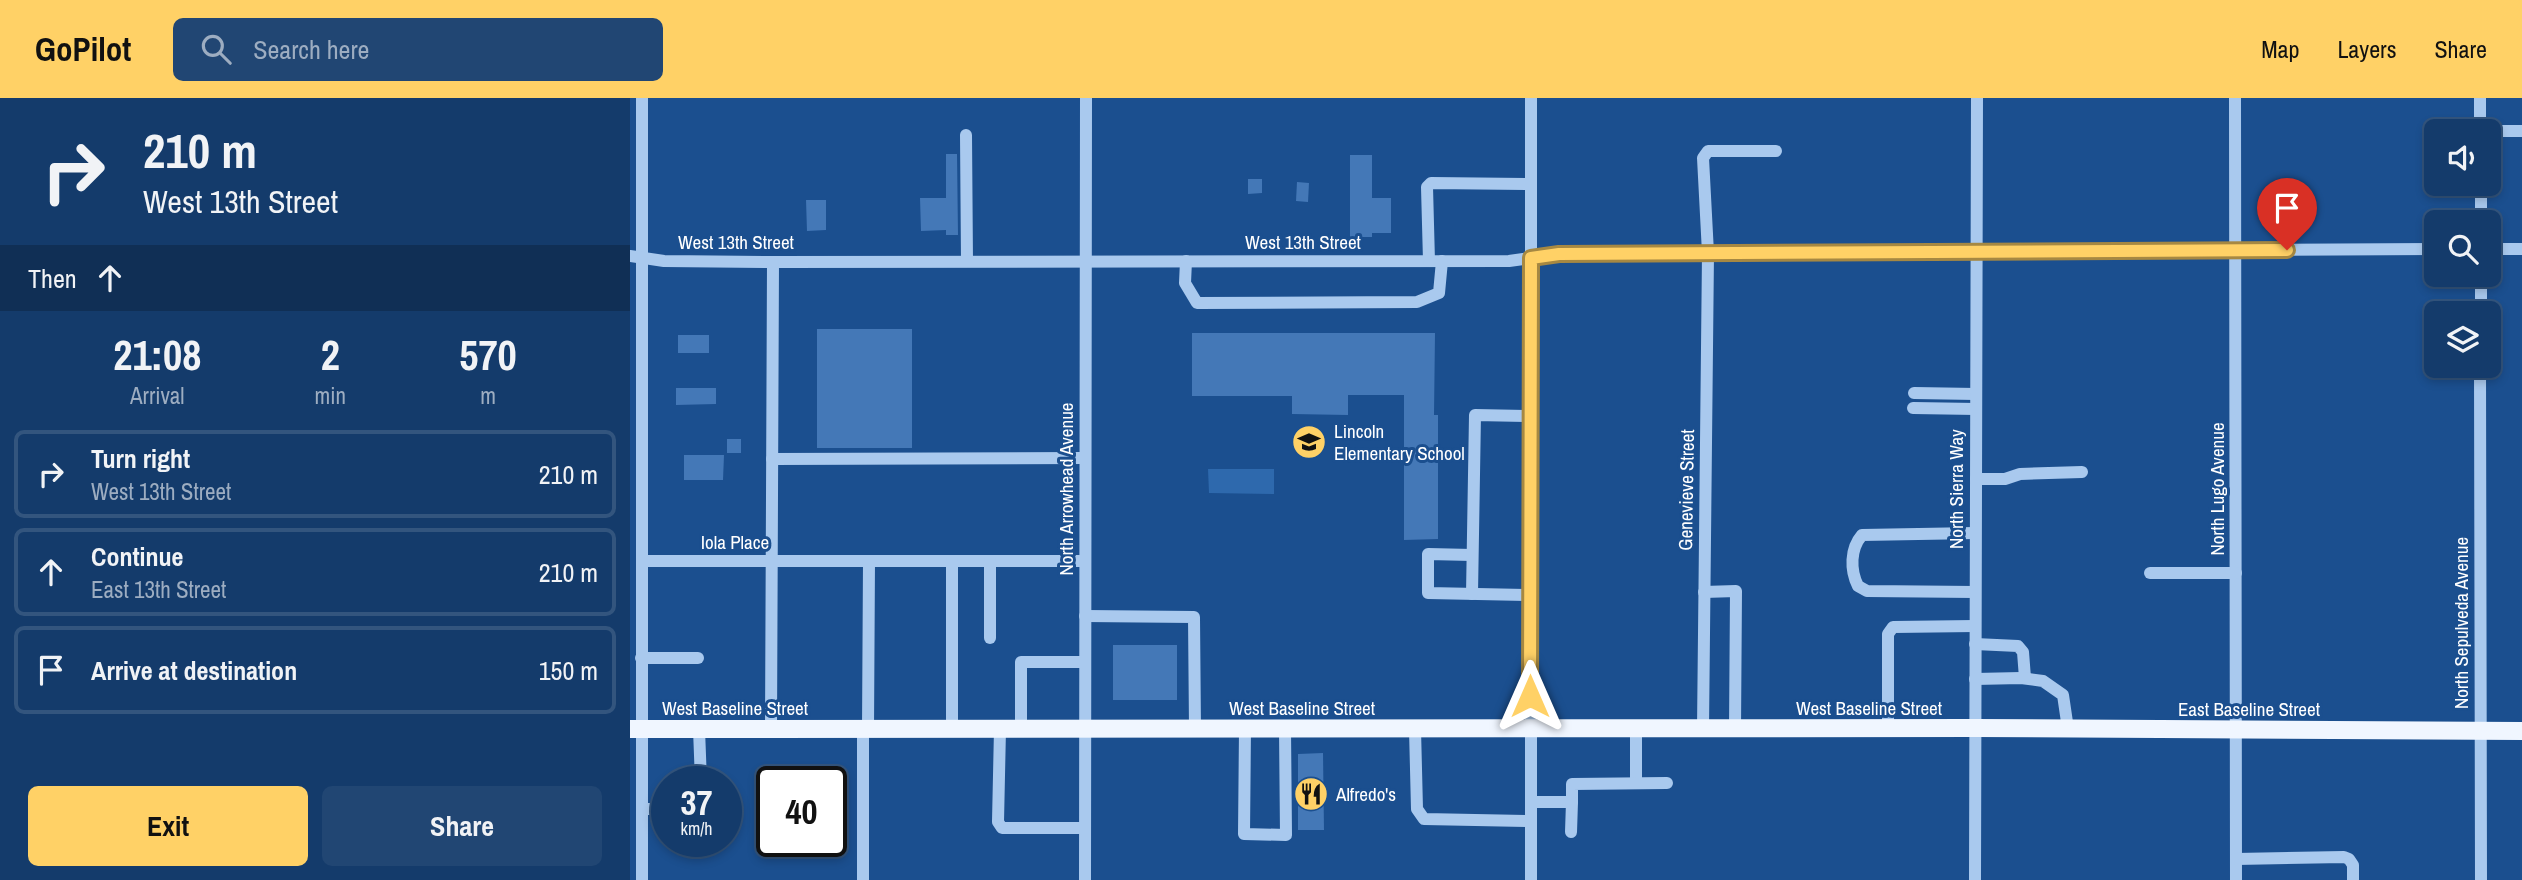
<!DOCTYPE html>
<html lang="en">
<head>
<meta charset="utf-8">
<style>
  :root { --surface:#143b6b; --page:#214673; --text:#f1f3f6; --muted:#9dadc1; --line:#33557e; --accent:#ffd166 }
  body { margin:0; font-family:"Archivo Narrow",sans-serif; background:var(--page); color:var(--text); height:100vh; display:flex; flex-direction:column; font-size:26px; white-space:nowrap }
  * { box-sizing:border-box; margin:0 }
  p { font-size:23px; color:var(--muted) }
  .icon { flex:none; width:38px; height:38px; fill:none; stroke:currentColor; stroke-width:2; stroke-linecap:round; stroke-linejoin:round }
  .map { position:relative; flex:1; overflow:hidden }
  .drawer { display:flex; flex-direction:column; background:var(--surface); width:630px }
  .drawer>* { flex:none }
  .banner { background:#143b6b; color:var(--text); overflow:hidden }
  .buttons { position:absolute; left:1794px; top:21px; display:grid; gap:14px }
  .buttons a { display:grid; place-items:center; width:77px; height:77px; border-radius:10px; background:var(--surface); box-shadow:0 4px 10px #0003,0 0 0 2px var(--line); font-size:35px }
  .speed { position:absolute; left:21px; top:668px; display:flex; gap:14px; font-size:35px; font-weight:700; text-align:center }
  .speed>* { display:grid; place-content:center; width:91px; height:91px; border-radius:50%; background:var(--surface); box-shadow:0 4px 10px #0003,0 0 0 2px var(--line); line-height:1 }
  .speed small { font-size:18px; font-weight:400 }
  .speed .limit { border:4px solid #111; border-radius:10px; background:#fff; color:#111 }
  .pin { position:absolute; display:grid; place-items:center; width:60px; height:60px; color:#fff; margin:-72px -30px; border-radius:50% 50% 50% 0; rotate:-45deg; box-shadow:0 0 7px #0007 }
  .pin .icon { rotate:45deg }
  .me { position:absolute; width:77px; margin:-38px; rotate:0deg; stroke-linejoin:round; filter:drop-shadow(0 0 5px #0008) }
  .turn { display:flex; align-items:center; gap:24px; height:147px; padding:0 28px; font-size:32px }
  .turn .icon { width:91px; height:91px; stroke-width:2.5 }
  .turn b { display:block; font-size:49px; line-height:60px }
  .then { display:flex; align-items:center; height:66px; padding:0 28px; background:#0003; gap:14px; font-size:26px }
  .eta { display:flex; justify-content:space-evenly; align-items:center; height:119px; text-align:center }
  .eta b { font-size:42px; font-weight:700; line-height:49px }
  .cta { display:flex; gap:14px; margin-top:auto; padding:14px 28px }
  .cta a { flex:1; height:80px; border-radius:10px; background:var(--accent); color:#111; font-size:28px; font-weight:700; line-height:80px; text-align:center }
  .cta a+a { background:var(--page); color:var(--text) }
  ul { padding:0; list-style:none }
  li { display:flex; align-items:center; gap:21px; height:88px; margin:0 14px 10px; padding:0 14px; border:4px solid var(--line); border-radius:10px }
  li div { flex:1 }
  li b { display:block; font-size:26px }
  li em { font-style:normal }
  header { display:flex; align-items:center; gap:42px; box-sizing:border-box; height:98px; padding:0 35px; background:var(--accent); color:#111 }
  header strong { font-size:33px }
  nav { display:flex; gap:38px; margin-inline-start:auto; font-size:24px }
  .search { width:490px; height:63px; background:var(--page); display:flex; align-items:center; gap:18px; box-sizing:border-box; padding:0 24px; border-radius:10px; color:var(--muted); font-size:26px }
  main { display:flex; flex:1; min-height:0 }
  .map>svg:first-child { display:block }
</style>
</head>
<body>
<header>
<strong>GoPilot</strong>
<div class="search"><svg class="icon" aria-label="search" viewBox="0 0 24 24"><circle cx="10" cy="10" r="6"/><path d="M15 15l6 6"/></svg>Search here</div>
<nav><a>Map</a><a>Layers</a><a>Share</a></nav>
</header>
<main>
<section class="drawer">
<div class="banner">
<div class="turn"><svg class="icon" aria-label="right" viewBox="0 0 24 24"><path d="M7 20v-9h11M14 6l5 5-5 5"/></svg><div><b>210 m</b>West 13th Street</div></div>
<div class="then">Then<svg class="icon" aria-label="ahead" viewBox="0 0 24 24"><path d="M12 20V5M6 11l6-6 6 6"/></svg></div>
</div>
<div class="eta">
<div><b>21:08</b><p>Arrival</p></div>
<div><b>2</b><p>min</p></div>
<div><b>570</b><p>m</p></div>
</div>
<ul>
<li><svg class="icon" aria-label="right" viewBox="0 0 24 24"><path d="M7 20v-9h11M14 6l5 5-5 5"/></svg><div><b>Turn right</b><p>West 13th Street</p></div><em>210 m</em></li>
<li><svg class="icon" aria-label="ahead" viewBox="0 0 24 24"><path d="M12 20V5M6 11l6-6 6 6"/></svg><div><b>Continue</b><p>East 13th Street</p></div><em>210 m</em></li>
<li><svg class="icon" aria-label="arrive" viewBox="0 0 24 24"><path d="M6 21V4h12l-3 4 3 4H6"/></svg><div><b>Arrive at destination</b></div><em>150 m</em></li>
</ul>
<div class="cta"><a>Exit</a><a>Share</a></div>
</section>
<div class="map">
<svg width="1892" height="782" viewBox="0 0 1892 782">
  <rect width="100%" height="100%" fill="#1b4f8f"/>
  <!-- green -->
  <polygon fill="#2e69ad" points="578,371 644,371 644,396 579,395"/>
  <!-- building -->
  <g fill="#4478b7">
    <polygon points="316,56 327,56 328,137 316,137 316,132 291,133 290,100 316,100"/>
    <polygon points="720,57 742,57 742,100 761,100 761,135 742,135 742,139 720,139"/>
    <polygon points="618,81 632,81 632,95 618,96"/>
    <polygon points="667,84 679,85 678,104 666,103"/>
    <polygon points="176,102 196,102 196,132 177,133"/>
    <rect x="187" y="231" width="95" height="119"/>
    <polygon points="562,235 805,235 804,317 808,317 808,441 774,442 774,297 718,297 718,317 662,316 662,298 562,298"/>
    <rect x="48" y="237" width="31" height="18"/>
    <polygon points="46,290 86,290 86,306 46,307"/>
    <rect x="97" y="341" width="14" height="14"/>
    <polygon points="54,357 94,357 93,382 54,382"/>
    <rect x="483" y="547" width="64" height="55"/>
    <polygon points="693,655 694,732 668,732 668,656"/>
  </g>
  <g fill="none" stroke-linecap="round" stroke-linejoin="round">
    <!-- minor -->
    <g stroke="#a9c9ee" stroke-width="12">
      <polyline points="12,0 12,782"/>
      <polyline points="1605,0 1606,782"/>
      <polyline points="1850,0 1850,33"/>
      <polyline points="1850,33 1892,33"/>
      <polyline points="336,37 337,163"/>
      <polyline points="1851,86 1851,124"/>
      <polyline points="1858,151 1892,151"/>
      <polyline points="0,158 34,163 143,164 879,163 929,156 1806,151"/>
      <polyline points="556,163 555,185 567,205 787,204 809,195 812,163"/>
      <polyline points="799,163 797,89 801,85 901,86"/>
      <polyline points="1851,215 1851,177"/>
      <polyline points="1850,268 1851,782"/>
      <polyline points="1284,295 1346,296"/>
      <polyline points="1283,310 1346,311"/>
      <polyline points="142,361 455,360"/>
      <polyline points="1346,381 1375,381 1390,376 1452,374"/>
      <polyline points="842,457 798,456 798,495 901,497"/>
      <polyline points="12,463 455,463"/>
      <polyline points="322,463 322,631"/>
      <polyline points="360,463 360,540"/>
      <polyline points="1520,475 1606,475"/>
      <polyline points="1074,494 1106,493 1105,631"/>
      <path d="M1345,494l-108,-1 -9,-5c-8,-16 -8,-37 4,-51l113,-2"/>
      <polyline points="842,496 845,317 901,318"/>
      <polyline points="455,518 564,519 565,631"/>
      <polyline points="1345,546 1388,548 1393,554 1395,580"/>
      <polyline points="11,560 68,560"/>
      <polyline points="1345,581 1391,580 1413,583 1433,597 1438,631"/>
      <polyline points="1258,630 1258,536 1263,529 1345,528"/>
      <polyline points="69,631 71,684"/>
      <polyline points="141,631 143,164"/>
      <polyline points="233,631 233,782"/>
      <polyline points="238,631 239,463"/>
      <polyline points="370,631 368,724 372,730 454,730"/>
      <polyline points="391,631 391,564 455,564"/>
      <polyline points="615,631 614,736 656,737 655,631"/>
      <polyline points="785,631 787,711 794,721 901,723"/>
      <polyline points="1073,631 1078,155 1073,60 1078,53 1146,53"/>
      <polyline points="1006,685 1006,631"/>
      <polyline points="901,704 942,704 942,686 1037,685"/>
      <polyline points="12,711 37,711"/>
      <polyline points="941,734 942,704"/>
      <polyline points="1606,761 1714,759 1719,761 1723,767 1723,782"/>
      <polyline points="455,782 456,0"/>
      <polyline points="901,782 901,0"/>
      <polyline points="1345,782 1347,0"/>
    </g>
    <!-- major -->
    <polyline stroke="#f0f6ff" stroke-width="18" points="0,631 1345,630 1892,633"/>
  </g>
  <g fill="none" stroke-linecap="round" stroke-linejoin="round">
    <!-- route casing -->
    <g stroke="#a68842" stroke-width="18">
      <polyline id="route" points="900,598 901,160 929,156 1657,152"/>
    </g>
    <!-- route -->
    <use href="#route" stroke="#ffd166" stroke-width="12"/>
  </g>
  <!-- icons -->
  <defs>
    <g id="school-disc" transform="scale(1.75)"><circle r="9.5" fill="#ffd166" stroke="#1b4f8f"/><path d="M0-5L7-2L0 1L-7-2ZM-4 1L0 2.5L4 1V4Q0 6-4 4Z" fill="#111"/></g>
    <g id="restaurant-disc" transform="scale(1.75)"><circle r="9.5" fill="#ffd166" stroke="#1b4f8f"/><path d="M-5-6h1v4h1v-4h1v4h1v-4h1v5L-1.5 .5V6h-2V.5L-5-1ZM5-6V6H3V1.5H1.5Q1.5-4 5-6Z" fill="#111"/></g>
  </defs>
  <g fill-rule="evenodd">
    <use href="#school-disc" x="679" y="344"/>
    <use href="#restaurant-disc" x="681" y="696"/>
  </g>
  <g text-anchor="middle" dominant-baseline="central" stroke-width="6" stroke-linejoin="round" paint-order="stroke">
    <!-- street labels -->
    <g font-size="19" fill="#fff" stroke="#1b4f8f">
      <text x="106" y="144">West 13th Street</text>
      <text x="673" y="144">West 13th Street</text>
      <text transform="translate(436 391) rotate(-90)">North Arrowhead Avenue</text>
      <text transform="translate(1326 391) rotate(-90)">North Sierra Way</text>
      <text transform="translate(1587 391) rotate(-90)">North Lugo Avenue</text>
      <text transform="translate(1056 392) rotate(-89)">Genevieve Street</text>
      <text x="105" y="444">Iola Place</text>
      <text transform="translate(1831 525) rotate(-90)">North Sepulveda Avenue</text>
      <text x="105" y="610">West Baseline Street</text>
      <text x="672" y="610">West Baseline Street</text>
      <text x="1239" y="610">West Baseline Street</text>
      <text x="1619" y="611">East Baseline Street</text>
    </g>
    <!-- poi labels -->
    <g font-size="19" fill="#fff" stroke="#1b4f8f" text-anchor="start">
      <text x="704" y="333">Lincoln<tspan x="704" dy="22">Elementary School</tspan></text>
      <text x="706" y="696">Alfredo's</text>
    </g>
  </g>
</svg>
<div class="buttons">
<a><svg class="icon" aria-label="sound" viewBox="0 0 24 24"><path d="M4 9h4l5-4v14l-5-4H4zM17 9q2 3 0 6"/></svg></a>
<a><svg class="icon" aria-label="search" viewBox="0 0 24 24"><circle cx="10" cy="10" r="6"/><path d="M15 15l6 6"/></svg></a>
<a><svg class="icon" aria-label="layers" viewBox="0 0 24 24"><path d="M12 4l9 5-9 5-9-5zM3 14l9 5 9-5"/></svg></a>
</div>
<div class="speed"><div>37<small>km/h</small></div><div class="limit">40</div></div>
<div class="pin" style="left:1657px;top:152px;background:#d93025"><svg class="icon" aria-label="arrive" viewBox="0 0 24 24"><path d="M6 21V4h12l-3 4 3 4H6"/></svg></div>
<svg class="me" style="left:900px;top:598px" viewBox="-20 -20 40 40"><path d="M0-17L14 15 0 8-14 15z" fill="#ffd166" stroke="#fff" stroke-width="4"/></svg>
</div>
</main>
</body>
</html>
